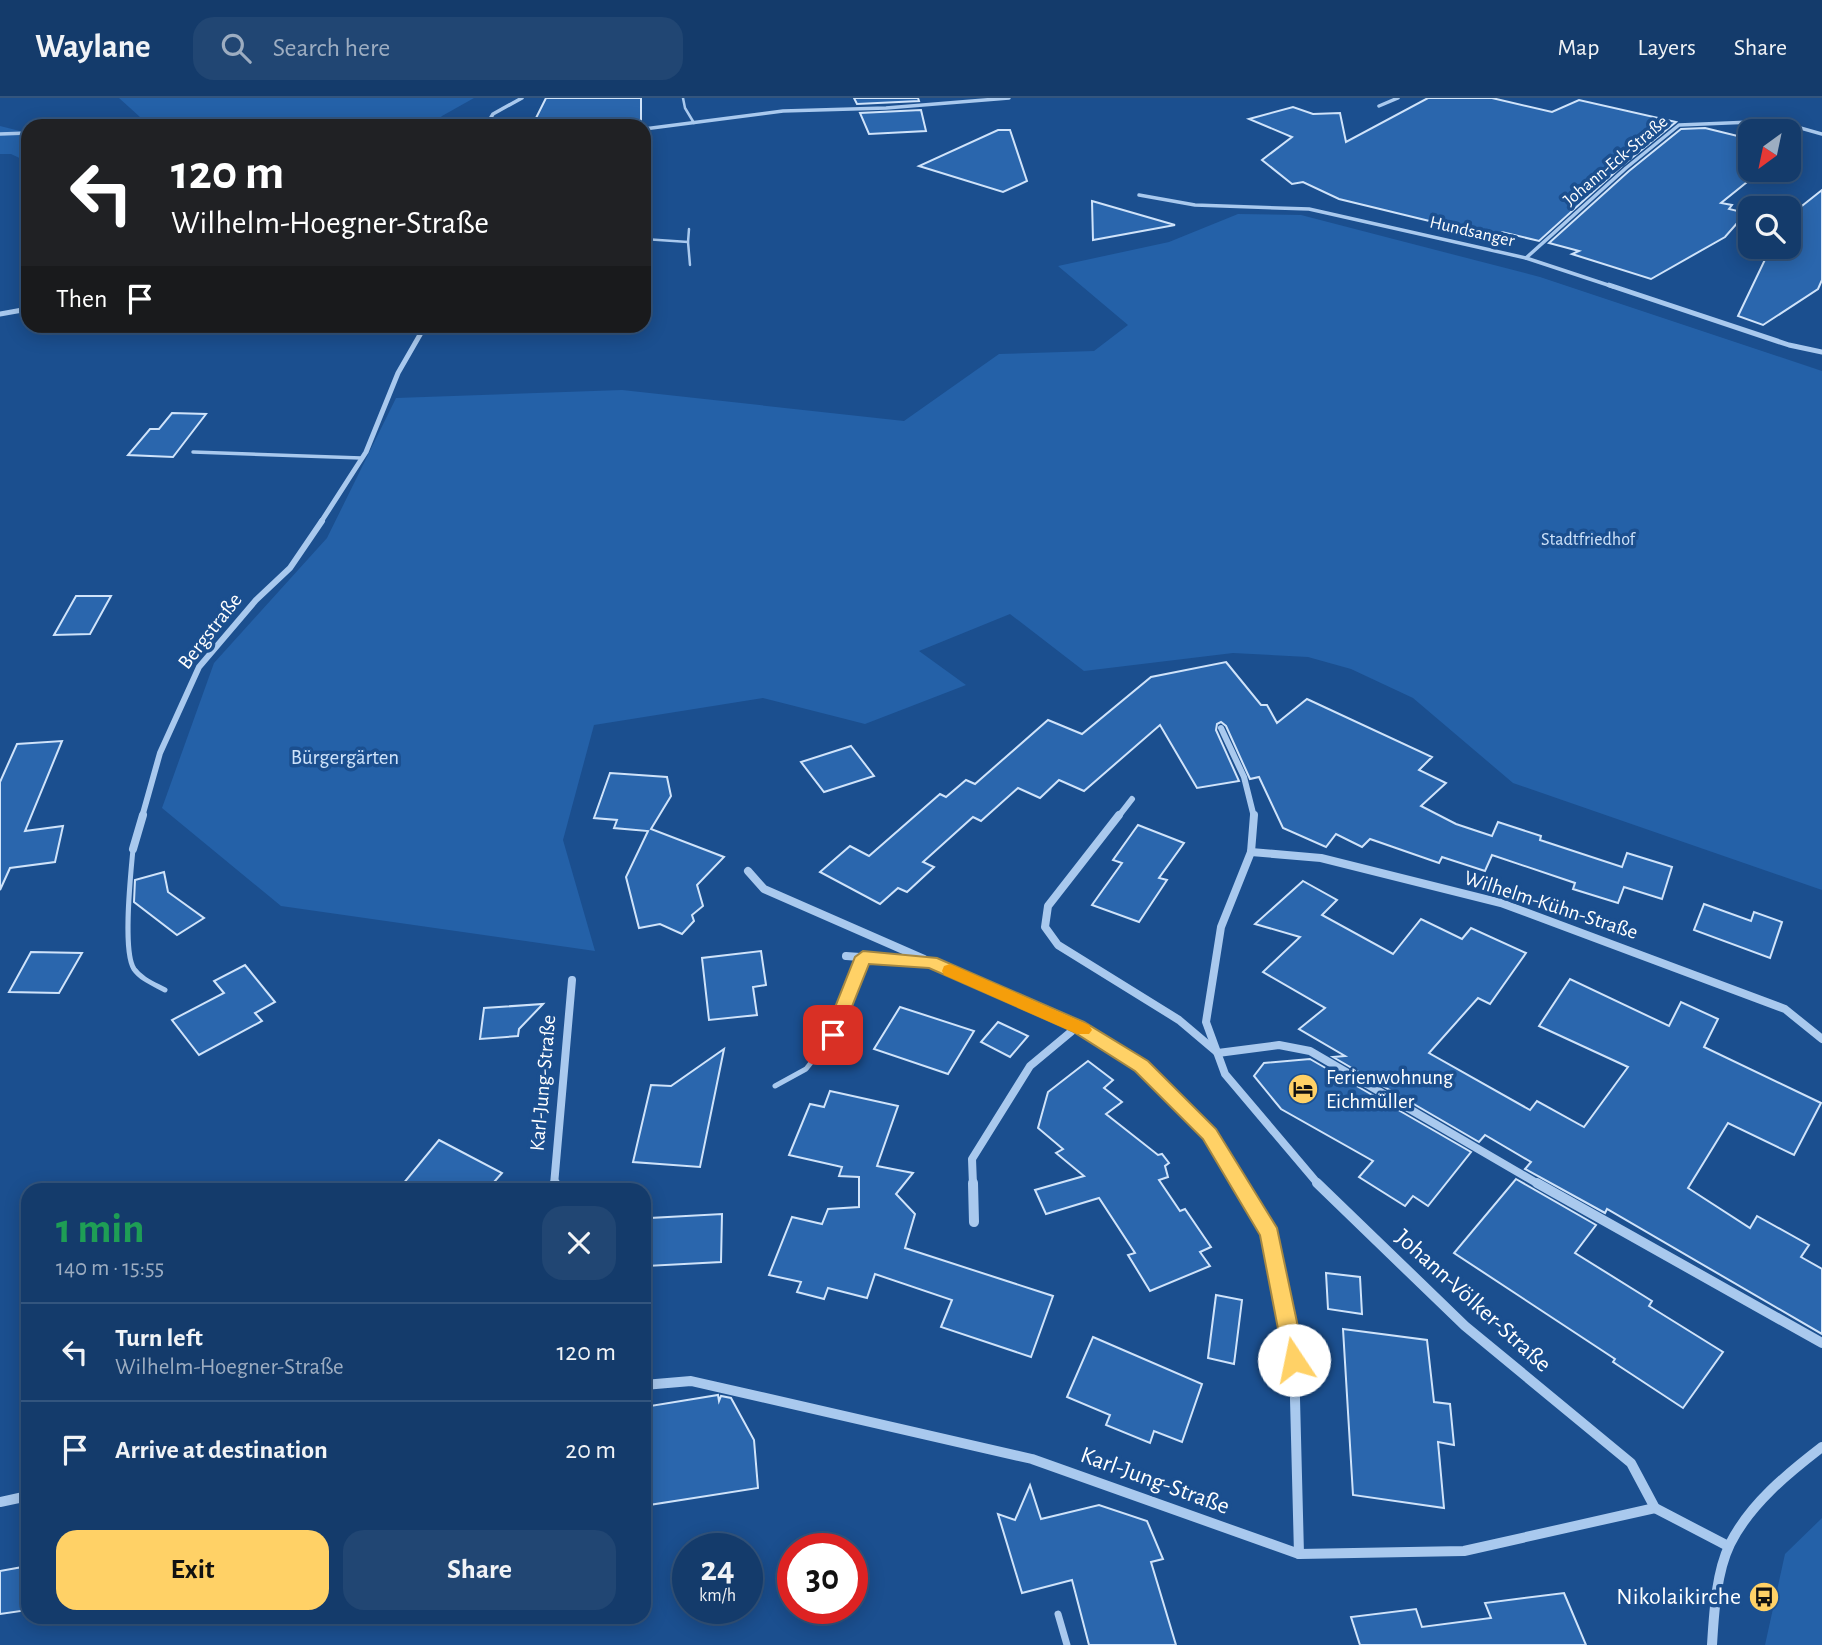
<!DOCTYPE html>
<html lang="en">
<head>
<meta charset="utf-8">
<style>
  :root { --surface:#143b6b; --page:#214673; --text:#f1f3f6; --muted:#9dadc1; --line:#33557e; --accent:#ffd166 }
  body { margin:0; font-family:"Alegreya Sans",sans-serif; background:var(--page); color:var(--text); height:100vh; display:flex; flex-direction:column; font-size:26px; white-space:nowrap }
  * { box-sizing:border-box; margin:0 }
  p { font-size:23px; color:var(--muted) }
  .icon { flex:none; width:38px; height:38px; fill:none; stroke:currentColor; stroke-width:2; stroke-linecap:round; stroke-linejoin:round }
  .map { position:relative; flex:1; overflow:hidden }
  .panel { position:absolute; left:21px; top:1085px; width:630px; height:441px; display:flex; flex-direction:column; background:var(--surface); border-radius:21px; box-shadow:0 4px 18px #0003,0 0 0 2px var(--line) }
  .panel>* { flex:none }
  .top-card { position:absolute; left:21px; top:21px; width:630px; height:214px; border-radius:21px; box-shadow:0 4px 18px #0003,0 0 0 2px var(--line); background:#202124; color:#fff; overflow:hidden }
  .needle { width:46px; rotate:213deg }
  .tools { position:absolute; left:1738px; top:21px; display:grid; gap:14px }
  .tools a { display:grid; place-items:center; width:63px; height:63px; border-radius:14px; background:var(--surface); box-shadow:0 4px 18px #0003,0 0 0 2px var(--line); font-size:35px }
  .speed { position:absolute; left:672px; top:1435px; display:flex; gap:14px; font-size:35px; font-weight:700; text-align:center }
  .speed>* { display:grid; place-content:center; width:91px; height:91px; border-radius:50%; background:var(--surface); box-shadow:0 4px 18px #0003,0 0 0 2px var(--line); line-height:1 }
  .speed small { font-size:18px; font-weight:400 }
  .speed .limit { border:10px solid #d22; background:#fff; color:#111 }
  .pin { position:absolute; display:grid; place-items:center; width:60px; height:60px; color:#fff; margin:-30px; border-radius:14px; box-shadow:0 4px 10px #0006 }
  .me { position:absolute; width:77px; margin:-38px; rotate:349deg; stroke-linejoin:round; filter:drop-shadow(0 0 5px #0008) }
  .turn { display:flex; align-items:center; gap:24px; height:147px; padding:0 35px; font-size:32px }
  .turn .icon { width:91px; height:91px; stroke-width:2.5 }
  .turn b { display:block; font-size:49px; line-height:60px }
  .then { display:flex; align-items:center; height:66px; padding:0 35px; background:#0003; gap:14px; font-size:26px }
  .round { display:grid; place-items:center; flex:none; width:74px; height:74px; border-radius:21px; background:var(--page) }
  .head { display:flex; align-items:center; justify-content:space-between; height:119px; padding:0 35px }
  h1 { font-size:42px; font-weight:700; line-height:52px; color:#1e9e55 }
  .cta { display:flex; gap:14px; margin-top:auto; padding:14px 35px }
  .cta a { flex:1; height:80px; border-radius:21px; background:var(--accent); color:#111; font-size:28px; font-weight:700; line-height:80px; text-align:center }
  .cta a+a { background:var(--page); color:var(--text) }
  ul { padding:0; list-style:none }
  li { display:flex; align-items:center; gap:21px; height:98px; padding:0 35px; border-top:2px solid var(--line) }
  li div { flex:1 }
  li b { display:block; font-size:26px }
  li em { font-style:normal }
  header { display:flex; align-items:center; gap:42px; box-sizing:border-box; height:98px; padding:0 35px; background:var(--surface); border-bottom:2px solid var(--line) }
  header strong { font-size:33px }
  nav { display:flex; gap:38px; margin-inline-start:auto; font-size:24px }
  .search { width:490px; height:63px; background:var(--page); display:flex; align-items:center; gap:18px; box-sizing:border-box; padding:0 24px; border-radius:21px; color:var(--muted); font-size:26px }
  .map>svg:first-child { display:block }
</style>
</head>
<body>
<header>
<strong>Waylane</strong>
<div class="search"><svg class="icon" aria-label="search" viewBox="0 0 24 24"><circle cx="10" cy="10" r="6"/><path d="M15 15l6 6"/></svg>Search here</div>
<nav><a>Map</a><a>Layers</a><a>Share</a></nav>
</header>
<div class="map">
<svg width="1822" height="1547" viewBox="0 0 1822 1547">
  <rect width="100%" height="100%" fill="#1b4f8f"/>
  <!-- green -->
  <g fill="#2461a8">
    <polygon points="119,0 474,0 442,18 431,28 157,28 140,19"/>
    <polygon points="0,28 28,35 28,64 11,56 0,56"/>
    <polygon points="1238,116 1301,117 1540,179 1822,273 1822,792 1513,685 1413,600 1351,571 1308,559 1233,555 1084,573 1010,516 919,553 966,587 865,626 763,600 594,627 563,742 595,853 281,808 162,710 214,565 327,440 396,300 622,292 904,323 999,256 1094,253 1128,227 1058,168 1169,144"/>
    <polygon points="1822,1420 1822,1547 1765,1547 1785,1456"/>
  </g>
  <!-- building -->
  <g fill="#2a66ad" stroke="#cfe3fa" stroke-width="2">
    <polygon points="546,0 641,0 641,22 570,26 569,28 532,28"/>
    <polygon points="854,0 918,0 919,3 857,6"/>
    <polygon points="1428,0 1492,0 1552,14 1579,2 1676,24 1623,67 1539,143 1502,134 1498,138 1487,137 1339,101 1303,84 1292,86 1262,62 1292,39 1249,21 1293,9 1313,16 1340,15 1346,44"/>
    <polygon points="921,12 926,33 869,36 860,15"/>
    <polygon points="1705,30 1750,41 1750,72 1762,72 1721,105 1732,107 1729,111 1746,115 1725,139 1651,181 1572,156 1579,153 1549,145 1629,73 1681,31"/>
    <polygon points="998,32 1010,32 1027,83 1003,94 919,68"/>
    <polygon points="1822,92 1822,182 1818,191 1763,227 1738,218 1771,149 1788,149 1788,119"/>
    <polygon points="1092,103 1175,127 1093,142"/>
    <polygon points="172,315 206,316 173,359 128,357 150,331 159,331"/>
    <polygon points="76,498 111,498 90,536 54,537"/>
    <polygon points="1226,564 1261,607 1267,607 1277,625 1307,601 1432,659 1419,672 1446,685 1421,708 1456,726 1492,738 1498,724 1541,738 1540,742 1622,769 1627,755 1672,769 1662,801 1624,789 1618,805 1573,791 1575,785 1492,757 1485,773 1442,759 1439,765 1370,741 1362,749 1336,736 1326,749 1283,730 1259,679 1250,681 1226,628 1221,624 1217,626 1216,632 1239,683 1197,690 1160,627 1084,693 1059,682 1040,700 1018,690 981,723 973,719 923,764 934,769 907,794 898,790 880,806 820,774 850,748 869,758 940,696 946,699 966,682 975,686 1048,622 1082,636 1151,579"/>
    <polygon points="62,643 25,733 63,728 55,764 10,770 0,792 0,684 17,646"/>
    <polygon points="851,648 874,678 824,694 801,664"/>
    <polygon points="610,675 667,679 671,698 651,731 724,759 697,787 703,808 692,817 694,823 682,836 660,826 639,830 626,779 648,733 614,730 617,722 594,720"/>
    <polygon points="1138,727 1184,745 1159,780 1167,782 1139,824 1092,807 1122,765 1113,762"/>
    <polygon points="164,774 168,794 204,820 177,837 134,804 135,782"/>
    <polygon points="1303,783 1337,802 1322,817 1393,856 1421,821 1462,841 1471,830 1526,855 1490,906 1478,900 1429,955 1530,1012 1537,1003 1584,1029 1628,969 1539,928 1570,881 1669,928 1681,904 1718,921 1704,949 1821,1005 1794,1057 1728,1025 1688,1090 1750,1130 1757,1118 1809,1147 1801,1159 1822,1171 1822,1236 1607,1111 1605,1115 1525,1071 1531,1064 1485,1037 1479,1044 1333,959 1345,958 1299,931 1325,910 1263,874 1300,839 1255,826"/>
    <polygon points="1704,806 1751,823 1754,814 1782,824 1770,860 1694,832"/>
    <polygon points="761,853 766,887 753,889 757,917 709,922 702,860"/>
    <polygon points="31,854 82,855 59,895 9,894"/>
    <polygon points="245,867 275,904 255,915 262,923 199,957 172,922 224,895 214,883"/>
    <polygon points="543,906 519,931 518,938 480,941 484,910"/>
    <polygon points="900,909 974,933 948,976 874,951"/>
    <polygon points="998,924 1028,938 1010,959 981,944"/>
    <polygon points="724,951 700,1069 633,1064 651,987 671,988"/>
    <polygon points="1310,961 1471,1054 1428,1108 1413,1098 1405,1108 1359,1079 1373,1063 1281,1011 1254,978 1264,965"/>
    <polygon points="1088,963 1113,982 1104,990 1122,1004 1106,1016 1158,1057 1162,1056 1169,1065 1165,1068 1168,1079 1159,1082 1180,1113 1185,1111 1211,1149 1200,1154 1210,1168 1150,1193 1128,1157 1135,1155 1099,1100 1046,1116 1035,1092 1084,1078 1056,1055 1063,1051 1038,1030 1048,994"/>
    <polygon points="830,993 898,1008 877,1068 913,1075 896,1096 915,1116 905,1150 1053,1198 1031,1259 941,1229 952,1202 875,1176 867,1200 828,1190 824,1201 797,1194 801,1184 769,1177 792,1119 822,1126 828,1111 859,1109 859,1079 839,1078 842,1069 789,1057 810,1006 824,1009"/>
    <polygon points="439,1042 502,1075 487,1092 398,1092"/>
    <polygon points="1516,1081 1596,1127 1575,1155 1652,1203 1649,1208 1723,1254 1683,1310 1613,1264 1615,1261 1454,1155"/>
    <polygon points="722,1116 721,1164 647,1168 650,1120"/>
    <polygon points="1326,1175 1360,1179 1362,1216 1328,1211"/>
    <polygon points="1216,1197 1242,1202 1234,1266 1208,1260"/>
    <polygon points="1343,1231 1427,1242 1434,1304 1450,1306 1454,1347 1438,1344 1444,1410 1353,1397"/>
    <polygon points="1093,1239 1202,1286 1182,1344 1154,1333 1150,1345 1106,1327 1110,1317 1067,1299"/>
    <polygon points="718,1297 719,1303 721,1298 731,1300 754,1342 758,1390 649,1407 647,1373 644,1373 644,1309"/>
    <polygon points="1030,1387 1041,1421 1099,1407 1147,1423 1163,1461 1151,1464 1176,1547 1089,1547 1072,1482 1022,1495 998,1416 1015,1422"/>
    <polygon points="28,1468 28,1512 0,1516 0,1473"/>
    <polygon points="1564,1495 1586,1547 1360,1547 1351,1519 1416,1511 1422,1529 1491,1520 1485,1505"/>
  </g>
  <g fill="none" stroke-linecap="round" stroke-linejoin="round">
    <!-- lane-far3 -->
    <g stroke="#a9c9ee" stroke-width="2.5">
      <polyline points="683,0 685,10 694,25"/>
      <polyline points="644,141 688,144 690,167"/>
      <polyline points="688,144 689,131"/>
    </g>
    <!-- lane-far2 -->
    <polyline stroke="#a9c9ee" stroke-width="3.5" points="193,354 361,360"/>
    <!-- lane-far1 -->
    <g stroke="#a9c9ee" stroke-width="5">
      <path d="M133,751c-2,23 -11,102 1,120 7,10 20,15 31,21"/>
      <polyline points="775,988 806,971 833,937 863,859"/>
    </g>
    <!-- lane -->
    <polyline stroke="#a9c9ee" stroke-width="7" points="1058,1516 1067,1547"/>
    <!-- street-far4 -->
    <g stroke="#a9c9ee" stroke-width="3.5">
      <polyline points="1379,8 1398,0"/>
      <polyline points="61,28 72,24"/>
      <polyline points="501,28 490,21 493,16 522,0"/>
      <polyline points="644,31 783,13 886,10 1009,0"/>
      <polyline points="0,36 28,35"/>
      <polyline points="1139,97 1195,107 1309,111 1526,160 1614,189"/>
      <polyline points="1526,160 1626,70 1679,27 1776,23 1822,36"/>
    </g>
    <!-- street-far3 -->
    <g stroke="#a9c9ee" stroke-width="5">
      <polyline points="1609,187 1789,247 1822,254"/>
      <polyline points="0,216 28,211"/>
      <polyline points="321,424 366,354 398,275 425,228"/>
    </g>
    <!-- street-far2 -->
    <g stroke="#a9c9ee" stroke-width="6">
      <polyline points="1221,630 1244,679 1254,719"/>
      <polyline points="142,719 160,655 199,569 256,502 290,470 322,423"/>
      <polyline points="1118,719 1132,701"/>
    </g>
    <!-- street-far1 -->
    <g stroke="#a9c9ee" stroke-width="8">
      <polyline points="1119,717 1048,808 1045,829 1058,847 1179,922 1218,955 1279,947 1310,953 1540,1087"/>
      <polyline points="1254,717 1251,754 1221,829 1206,924 1225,976 1319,1087"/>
      <polyline points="133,751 143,717"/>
      <polyline points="1251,754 1321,760 1501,805 1785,911 1822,941"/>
      <polyline points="748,773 764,791 924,861"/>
      <polyline points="846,858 931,864 1078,928 1142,968 1210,1036 1241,1087"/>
      <polyline points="554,1087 572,882"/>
      <polyline points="973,1087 972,1061 1030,968 1078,928"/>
    </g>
    <!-- street -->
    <g stroke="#a9c9ee" stroke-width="10">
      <polyline points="973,1085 974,1124"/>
      <polyline points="1240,1085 1270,1135 1294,1262 1299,1456"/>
      <polyline points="1317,1085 1465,1228 1631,1365 1655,1410 1728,1448"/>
      <polyline points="1537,1085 1822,1245"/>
      <polyline points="554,1092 555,1085"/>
      <polyline points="644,1287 691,1283 1032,1361 1299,1456 1464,1453 1655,1410"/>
      <polyline points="0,1404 28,1398"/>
      <path d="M1712,1547c2,-32 4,-72 18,-101 20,-40 57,-70 92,-97"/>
    </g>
  </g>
  <!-- route -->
  <polygon fill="#ffd166" stroke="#a68842" stroke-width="2" points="863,853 937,860 1084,924 1148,963 1216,1031 1277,1130 1305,1262 1302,1269 1294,1272 1287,1269 1284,1262 1260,1137 1203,1041 1135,973 1072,933 929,870 869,866 839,941 827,941 824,937 855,859"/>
  <!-- slow -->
  <polygon fill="#f59e0b" points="950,866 1089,927 1092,932 1089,936 1077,936 944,877 942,873 944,868"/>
  <!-- icons -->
  <defs>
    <g id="hotel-disc" transform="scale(1.575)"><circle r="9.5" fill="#ffd166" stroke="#1b4f8f"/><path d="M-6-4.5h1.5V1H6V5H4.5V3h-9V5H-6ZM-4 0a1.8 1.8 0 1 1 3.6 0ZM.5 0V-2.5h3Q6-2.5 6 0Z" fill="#111"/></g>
    <g id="bus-disc" transform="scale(1.575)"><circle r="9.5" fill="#ffd166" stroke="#1b4f8f"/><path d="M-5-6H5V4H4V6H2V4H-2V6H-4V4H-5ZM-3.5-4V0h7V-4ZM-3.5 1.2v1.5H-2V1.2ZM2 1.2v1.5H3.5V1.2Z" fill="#111"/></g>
  </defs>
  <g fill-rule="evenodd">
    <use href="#hotel-disc" x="1303" y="991"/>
    <use href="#bus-disc" x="1764" y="1499"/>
  </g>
  <g text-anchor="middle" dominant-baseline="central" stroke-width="7" stroke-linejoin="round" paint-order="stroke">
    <!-- far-street labels -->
    <g font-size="18" fill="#fff" stroke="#1b4f8f">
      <text transform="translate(1616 63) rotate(-40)">Johann-Eck-Straße</text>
      <text transform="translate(1472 134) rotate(13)">Hundsanger</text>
    </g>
    <!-- far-park labels -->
    <g font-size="18" fill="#cfe3fa" stroke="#1b4f8f">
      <text x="1588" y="442">Stadtfriedhof</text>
    </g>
    <!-- street labels -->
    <g font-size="21" fill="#fff" stroke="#1b4f8f">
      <text transform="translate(210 533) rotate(-52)">Bergstraße</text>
      <text transform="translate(1551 807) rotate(18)">Wilhelm-Kühn-Straße</text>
      <text transform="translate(543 985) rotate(-85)">Karl-Jung-Straße</text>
    </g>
    <!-- park labels -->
    <g font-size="21" fill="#cfe3fa" stroke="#1b4f8f">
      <text x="345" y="659">Bürgergärten</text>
    </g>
    <!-- poi labels -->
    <g font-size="21" fill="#fff" stroke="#1b4f8f" text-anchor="start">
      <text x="1326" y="979">Ferienwohnung<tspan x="1326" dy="24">Eichmüller</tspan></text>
    </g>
    <!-- near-street labels -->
    <g font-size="24" fill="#fff" stroke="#1b4f8f">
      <text transform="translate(1473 1203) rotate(42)">Johann-Völker-Straße</text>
      <text transform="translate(1155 1383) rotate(20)">Karl-Jung-Straße</text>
    </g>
    <!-- near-poi labels -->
    <g font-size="24" fill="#fff" stroke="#1b4f8f" text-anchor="end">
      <text x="1741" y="1499">Nikolaikirche</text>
    </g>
  </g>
</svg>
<div class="tools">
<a><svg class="needle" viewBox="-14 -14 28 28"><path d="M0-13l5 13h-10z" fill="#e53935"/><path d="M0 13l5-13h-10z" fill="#9dadc1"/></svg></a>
<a><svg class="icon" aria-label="search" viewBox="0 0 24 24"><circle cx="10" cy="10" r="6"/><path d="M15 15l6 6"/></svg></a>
</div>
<div class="speed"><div>24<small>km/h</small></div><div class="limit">30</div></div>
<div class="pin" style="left:833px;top:937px;background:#d93025"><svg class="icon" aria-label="arrive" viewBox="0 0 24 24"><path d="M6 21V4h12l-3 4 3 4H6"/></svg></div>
<svg class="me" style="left:1294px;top:1262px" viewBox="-20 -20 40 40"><circle r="19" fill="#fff"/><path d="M0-13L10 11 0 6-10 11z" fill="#ffd166"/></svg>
<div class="top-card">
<div class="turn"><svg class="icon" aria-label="left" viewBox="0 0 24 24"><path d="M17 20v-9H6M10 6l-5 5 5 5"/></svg><div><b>120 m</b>Wilhelm-Hoegner-Straße</div></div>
<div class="then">Then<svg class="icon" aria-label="arrive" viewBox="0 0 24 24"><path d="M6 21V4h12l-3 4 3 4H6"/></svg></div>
</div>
<section class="panel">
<div class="head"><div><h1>1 min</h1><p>140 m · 15:55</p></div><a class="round"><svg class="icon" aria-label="close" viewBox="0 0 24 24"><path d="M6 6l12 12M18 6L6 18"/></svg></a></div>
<ul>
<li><svg class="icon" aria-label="left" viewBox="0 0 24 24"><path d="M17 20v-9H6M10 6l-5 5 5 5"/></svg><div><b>Turn left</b><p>Wilhelm-Hoegner-Straße</p></div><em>120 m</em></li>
<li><svg class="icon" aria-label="arrive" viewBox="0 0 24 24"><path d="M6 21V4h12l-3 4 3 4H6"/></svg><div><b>Arrive at destination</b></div><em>20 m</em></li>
</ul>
<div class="cta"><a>Exit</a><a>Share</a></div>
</section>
</div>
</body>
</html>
